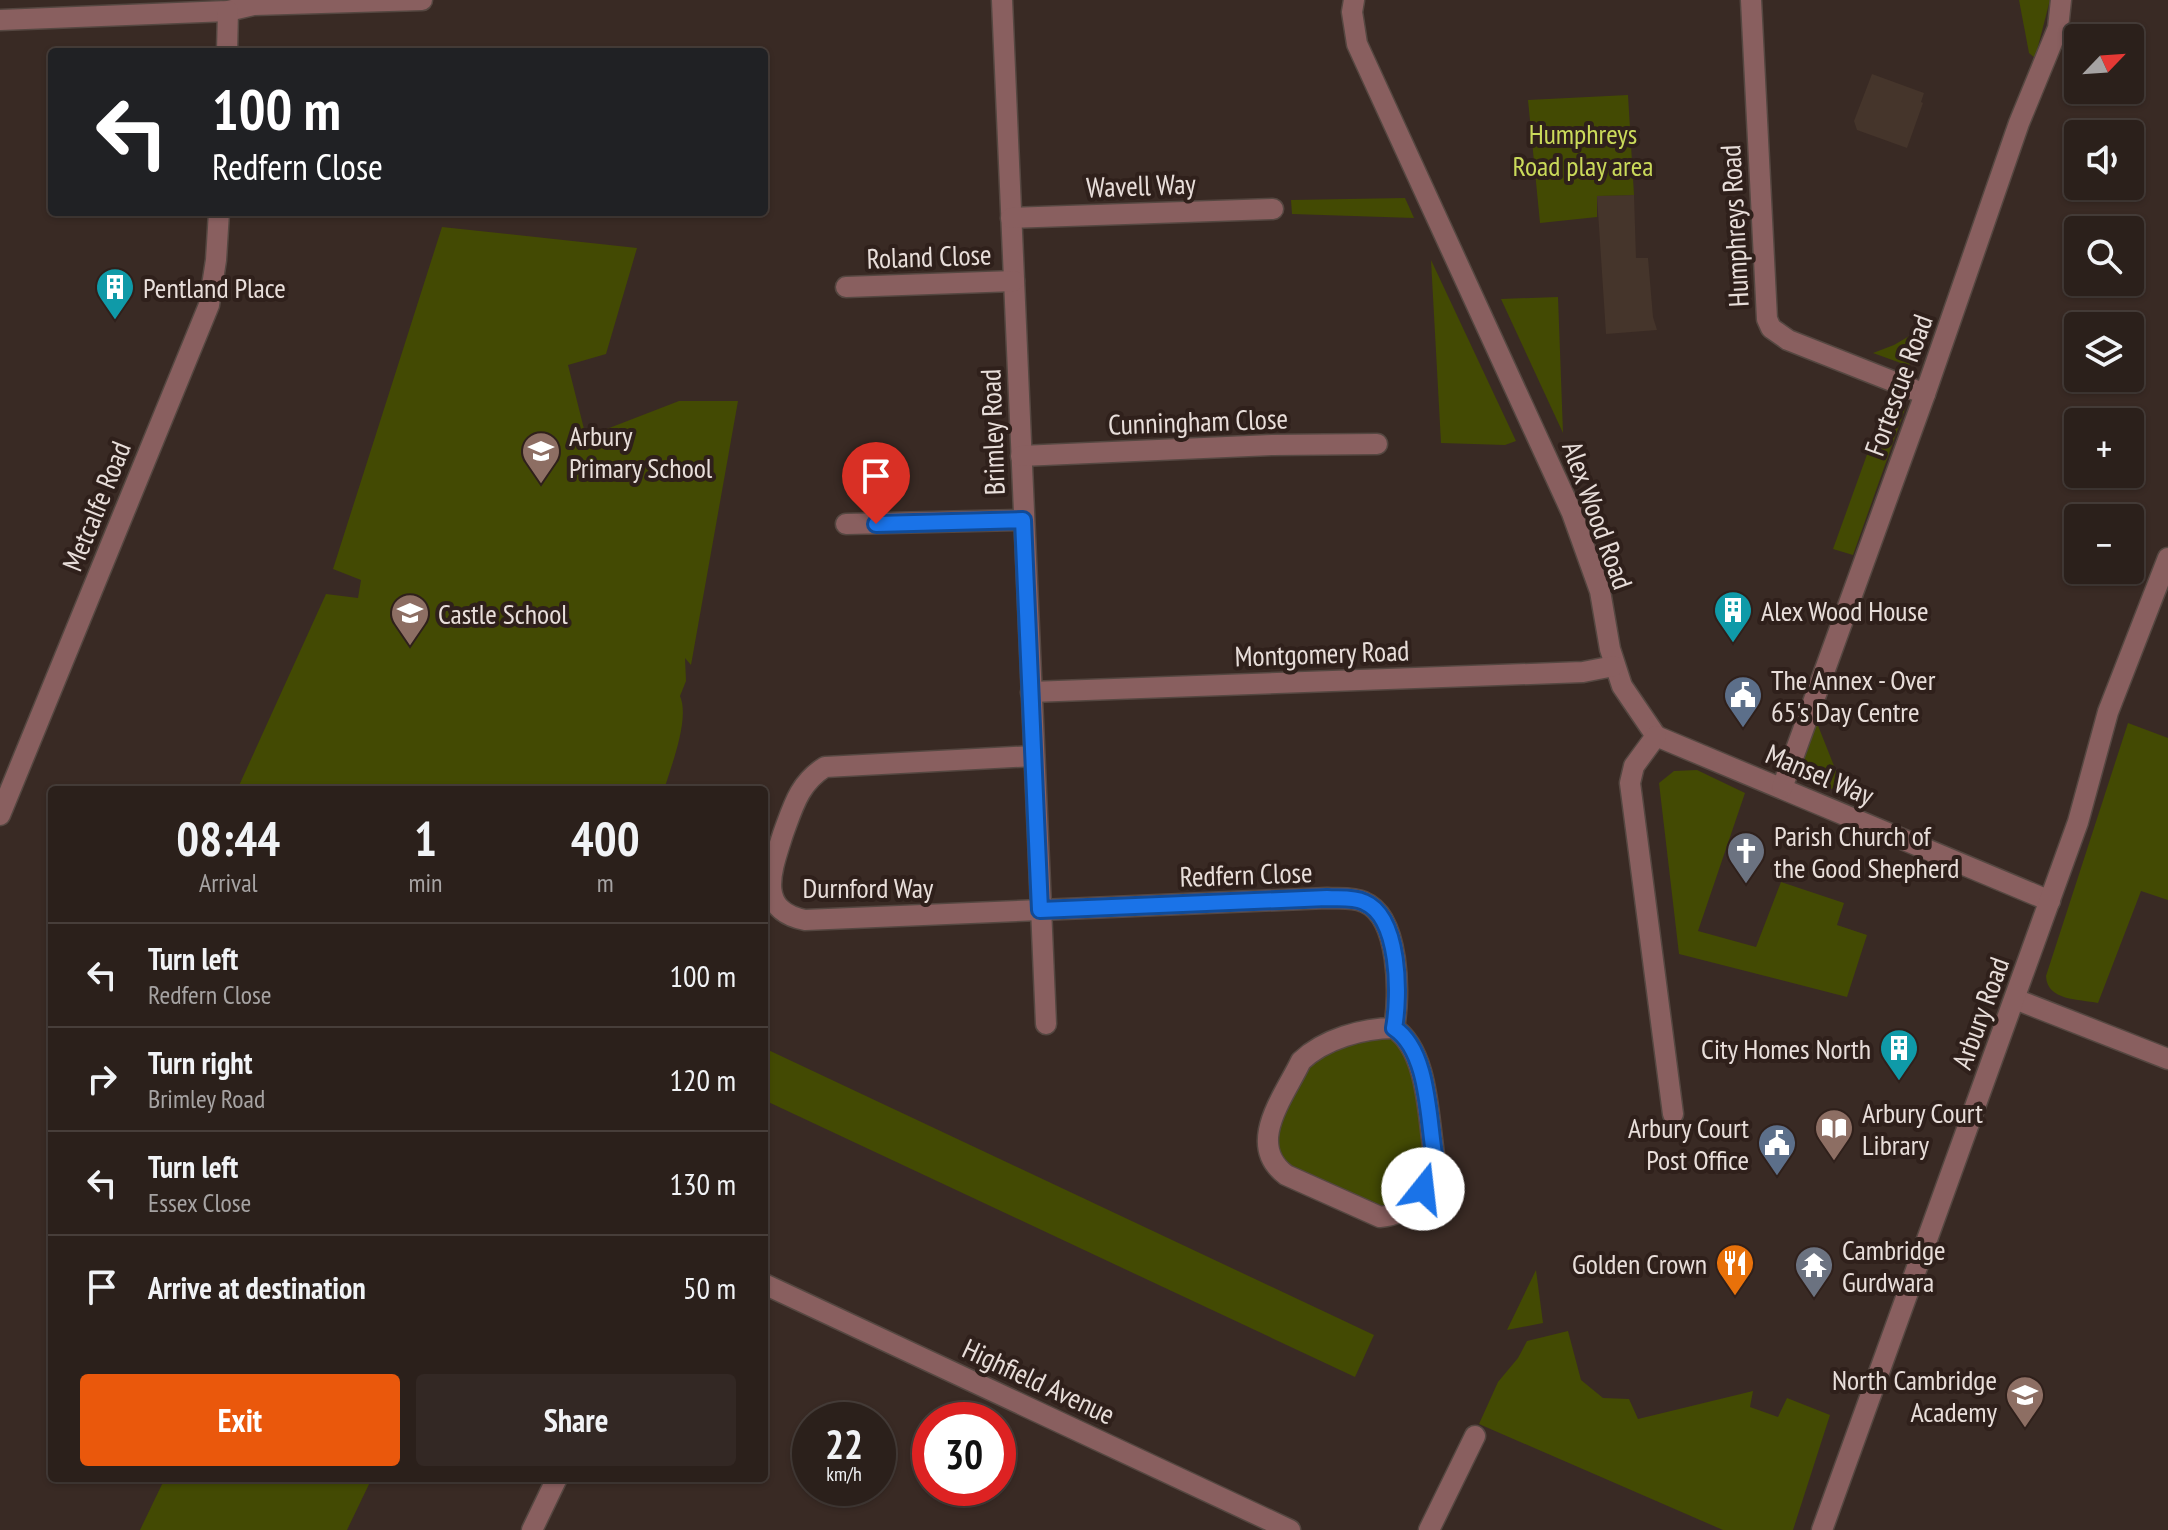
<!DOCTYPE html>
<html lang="en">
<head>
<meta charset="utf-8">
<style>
  :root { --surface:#2b201b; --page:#332824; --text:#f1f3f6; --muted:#a6a3a3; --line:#473e3a; --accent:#ea580c }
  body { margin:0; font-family:"PT Sans Narrow",sans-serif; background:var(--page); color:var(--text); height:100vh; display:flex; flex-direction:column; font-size:30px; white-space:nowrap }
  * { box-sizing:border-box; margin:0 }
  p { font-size:26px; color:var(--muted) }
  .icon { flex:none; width:44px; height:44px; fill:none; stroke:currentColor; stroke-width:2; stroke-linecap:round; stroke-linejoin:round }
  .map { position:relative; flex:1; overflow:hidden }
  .sheet { position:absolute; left:48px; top:786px; width:720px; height:696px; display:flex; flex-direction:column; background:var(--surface); border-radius:8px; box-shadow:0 2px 6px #0004,0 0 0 2px var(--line) }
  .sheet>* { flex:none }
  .top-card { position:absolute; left:48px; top:48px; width:720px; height:168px; border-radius:8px; box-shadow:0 2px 6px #0004,0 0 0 2px var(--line); background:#202124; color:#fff; overflow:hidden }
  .needle { width:52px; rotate:65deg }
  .tools { position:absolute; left:2064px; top:24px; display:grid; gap:16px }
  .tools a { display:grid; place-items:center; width:80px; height:80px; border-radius:8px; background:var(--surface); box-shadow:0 2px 6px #0004,0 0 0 2px var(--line); font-size:40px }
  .speed { position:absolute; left:792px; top:1402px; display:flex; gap:16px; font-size:40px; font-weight:700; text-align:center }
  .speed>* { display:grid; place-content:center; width:104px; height:104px; border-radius:50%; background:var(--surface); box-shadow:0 2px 6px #0004,0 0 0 2px var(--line); line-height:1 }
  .speed small { font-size:20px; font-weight:400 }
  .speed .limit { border:12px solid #d22; background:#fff; color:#111 }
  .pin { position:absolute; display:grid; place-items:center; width:68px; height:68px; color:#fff; margin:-82px -34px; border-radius:50% 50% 50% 0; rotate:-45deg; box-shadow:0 0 8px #0007 }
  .pin .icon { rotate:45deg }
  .me { position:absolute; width:88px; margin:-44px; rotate:16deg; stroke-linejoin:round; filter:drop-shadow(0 0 6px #0008) }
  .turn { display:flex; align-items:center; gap:28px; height:168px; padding:0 32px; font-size:36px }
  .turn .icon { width:104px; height:104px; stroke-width:2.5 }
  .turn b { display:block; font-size:56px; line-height:68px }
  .eta { display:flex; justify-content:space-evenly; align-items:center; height:136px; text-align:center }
  .eta b { font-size:48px; font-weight:700; line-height:56px }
  .button { display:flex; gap:16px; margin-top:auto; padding:16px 32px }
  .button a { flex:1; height:92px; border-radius:8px; background:var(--accent); color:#fff; font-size:32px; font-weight:700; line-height:92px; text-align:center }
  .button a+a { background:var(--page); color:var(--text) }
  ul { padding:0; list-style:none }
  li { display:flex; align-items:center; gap:24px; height:104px; padding:0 32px; border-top:2px solid var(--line) }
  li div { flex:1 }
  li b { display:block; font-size:30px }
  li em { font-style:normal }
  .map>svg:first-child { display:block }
</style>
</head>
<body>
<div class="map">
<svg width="2168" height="1530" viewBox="0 0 2168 1530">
  <rect width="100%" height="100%" fill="#392a24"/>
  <!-- industrial -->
  <g fill="#45352b">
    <polygon points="1872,74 1924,93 1921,102 1923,103 1907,148 1857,130 1854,121"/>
    <polygon points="1634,195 1636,258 1648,258 1653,317 1657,330 1606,334 1597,196"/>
  </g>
  <!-- green -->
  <g fill="#434a03">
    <polygon points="2019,0 2050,0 2035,58 2029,53"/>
    <polygon points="1628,95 1634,195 1597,196 1597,217 1540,223 1528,100"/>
    <polygon points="1405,198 1414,218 1292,214 1291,200"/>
    <path d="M442,227l195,21 -31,106 -38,11 18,72 93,-36h59l-47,264 -6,-7 1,23 -6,15c10,23 -9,70 -16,94h-427l89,-196 32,4 3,-18 -28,-11z"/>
    <polygon points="1431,260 1516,441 1505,445 1441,443"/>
    <polygon points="1558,297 1563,433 1501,299"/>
    <polygon points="1923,328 1909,366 1873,353 1894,345"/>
    <polygon points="1887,399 1906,406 1853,555 1833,549"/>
    <polygon points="1817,723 1838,776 1832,789 1810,778 1807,764 1800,764 1813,724"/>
    <path d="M2128,723l40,15v162l-27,-9 -43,112c-19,-4 -51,-2 -52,-27z"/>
    <polygon points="1697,770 1745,793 1698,931 1756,947 1781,882 1844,903 1837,925 1867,935 1847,997 1679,954 1659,783 1674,771"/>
    <polygon points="1375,1034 1393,1038 1409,1052 1428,1159 1413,1194 1394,1206 1379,1206 1285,1167 1275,1151 1276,1128 1306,1064 1317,1053"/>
    <polygon points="764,1048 1374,1335 1355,1377 764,1100"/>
    <polygon points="1536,1270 1543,1323 1507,1330"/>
    <polygon points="1568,1331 1581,1380 1603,1398 1629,1399 1638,1419 1753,1391 1750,1407 1778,1417 1787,1398 1830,1415 1793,1530 1723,1530 1479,1424 1498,1382 1518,1358 1527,1341"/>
    <polygon points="165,1478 372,1478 347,1530 140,1530"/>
  </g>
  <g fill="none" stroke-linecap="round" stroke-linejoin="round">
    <!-- minor casing -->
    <g stroke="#554741" stroke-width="23">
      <g id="minor">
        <polyline points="1002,0 1046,1024"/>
        <polyline points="1354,0 1352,12 1357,44 1572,513 1600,591 1610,649 1622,686 1656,736"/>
        <polyline points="1751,0 1767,319 1771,328 1788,340 1925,394"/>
        <polyline points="0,20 228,11 254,5 422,0"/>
        <polyline points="227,52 228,11"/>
        <polyline points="1011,218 1273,209"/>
        <polyline points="846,287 1014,281"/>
        <polyline points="1021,456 1272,445 1377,444"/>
        <polyline points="846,524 1023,520"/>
        <polyline points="1031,692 1583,672 1614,666"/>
        <polyline points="1656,736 2050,901"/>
        <polyline points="1656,736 1634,766 1630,783 1673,1114"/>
        <path d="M1033,756l-208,11c-26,16 -32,40 -42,67 -11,35 -28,76 22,86l522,-22c11,1 26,-1 37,4 36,15 36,93 30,126 34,23 34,88 40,126 -3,33 -20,60 -54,63l-94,-42c-41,-31 -2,-78 15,-114 23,-22 62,-33 93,-33"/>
        <polyline points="1782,788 1925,394 2019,123 2058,28 2061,0"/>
        <polyline points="0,815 209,305 216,260 219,212"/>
        <polyline points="2015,999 2168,1059"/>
        <polyline points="764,1284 1290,1530"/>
        <polyline points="532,1530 557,1478"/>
        <polyline points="1429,1530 1475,1436"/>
        <polyline points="1822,1530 2078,822 2108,712 2168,558"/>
      </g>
    </g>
    <!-- minor -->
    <use href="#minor" stroke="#895f5f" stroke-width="20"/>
  </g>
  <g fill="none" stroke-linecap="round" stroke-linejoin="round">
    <!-- route casing -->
    <g stroke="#114b97" stroke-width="20">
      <path id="route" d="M876,524l147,-4 17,390 287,-12c11,1 26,-1 37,4 36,15 36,93 30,126 34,22 34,88 40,126l-1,14 -10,21"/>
    </g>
    <!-- route -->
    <use href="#route" stroke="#1a73e8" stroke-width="14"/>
  </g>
  <!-- icons -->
  <defs>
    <g id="building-pin" transform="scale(2)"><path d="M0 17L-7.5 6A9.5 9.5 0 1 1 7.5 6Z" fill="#0f9aa8" stroke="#2f201b"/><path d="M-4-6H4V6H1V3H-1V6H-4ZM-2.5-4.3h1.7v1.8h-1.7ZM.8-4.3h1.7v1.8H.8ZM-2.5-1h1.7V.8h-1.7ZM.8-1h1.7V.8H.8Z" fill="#fff"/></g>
    <g id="school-pin" transform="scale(2)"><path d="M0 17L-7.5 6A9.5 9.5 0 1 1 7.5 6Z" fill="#8d6e63" stroke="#2f201b"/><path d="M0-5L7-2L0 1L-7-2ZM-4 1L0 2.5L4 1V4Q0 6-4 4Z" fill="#fff"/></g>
    <g id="civic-pin" transform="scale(2)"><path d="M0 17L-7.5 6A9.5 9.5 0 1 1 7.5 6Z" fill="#5c6f8a" stroke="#2f201b"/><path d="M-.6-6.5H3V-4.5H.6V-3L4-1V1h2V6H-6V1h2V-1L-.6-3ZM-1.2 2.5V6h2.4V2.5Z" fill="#fff"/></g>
    <g id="church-pin" transform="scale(2)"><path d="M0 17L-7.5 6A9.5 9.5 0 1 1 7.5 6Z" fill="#6b7280" stroke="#2f201b"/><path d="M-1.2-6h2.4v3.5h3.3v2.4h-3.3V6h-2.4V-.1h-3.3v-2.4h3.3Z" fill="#fff"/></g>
    <g id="library-pin" transform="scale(2)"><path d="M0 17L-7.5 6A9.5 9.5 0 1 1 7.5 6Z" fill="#8d6e63" stroke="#2f201b"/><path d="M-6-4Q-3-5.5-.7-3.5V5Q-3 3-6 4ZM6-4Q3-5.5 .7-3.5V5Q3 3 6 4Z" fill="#fff"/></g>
    <g id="restaurant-pin" transform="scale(2)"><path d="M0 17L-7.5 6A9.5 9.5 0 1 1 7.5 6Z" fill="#e8710a" stroke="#2f201b"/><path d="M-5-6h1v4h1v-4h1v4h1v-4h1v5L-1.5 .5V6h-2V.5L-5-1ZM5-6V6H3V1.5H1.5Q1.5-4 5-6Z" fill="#fff"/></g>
    <g id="temple-pin" transform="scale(2)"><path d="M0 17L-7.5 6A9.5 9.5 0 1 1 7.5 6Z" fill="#6b7280" stroke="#2f201b"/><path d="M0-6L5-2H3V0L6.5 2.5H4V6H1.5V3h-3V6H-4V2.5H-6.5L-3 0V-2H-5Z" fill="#fff"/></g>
  </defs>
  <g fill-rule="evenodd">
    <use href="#building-pin" x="115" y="287"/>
    <use href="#school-pin" x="541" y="451"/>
    <use href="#building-pin" x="1733" y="610"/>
    <use href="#school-pin" x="410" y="613"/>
    <use href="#civic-pin" x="1743" y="695"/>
    <use href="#church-pin" x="1746" y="851"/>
    <use href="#building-pin" x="1899" y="1048"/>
    <use href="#library-pin" x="1834" y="1128"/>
    <use href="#civic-pin" x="1777" y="1143"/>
    <use href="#restaurant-pin" x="1735" y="1263"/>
    <use href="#temple-pin" x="1814" y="1265"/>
    <use href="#school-pin" x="2025" y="1395"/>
  </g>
  <g text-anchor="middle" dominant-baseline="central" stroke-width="8" stroke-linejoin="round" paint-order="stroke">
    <!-- park labels -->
    <g font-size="28" fill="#cada5a" stroke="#2f201b">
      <text x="1583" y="133">Humphreys<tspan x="1583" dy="32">Road play area</tspan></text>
    </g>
    <!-- street labels -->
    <g font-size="28" fill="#e8deda" stroke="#2f201b">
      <text transform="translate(1141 185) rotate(-2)">Wavell Way</text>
      <text transform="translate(1734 226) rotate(-93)">Humphreys Road</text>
      <text transform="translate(929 256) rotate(-2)">Roland Close</text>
      <text transform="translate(1898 385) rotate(-70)">Fortescue Road</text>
      <text transform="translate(1198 421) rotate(-2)">Cunningham Close</text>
      <text transform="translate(992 432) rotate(-92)">Brimley Road</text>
      <text transform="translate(96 506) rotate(-68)">Metcalfe Road</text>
      <text transform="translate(1598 515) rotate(70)">Alex Wood Road</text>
      <text transform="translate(1322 653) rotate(-2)">Montgomery Road</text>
      <text transform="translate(1820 774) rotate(23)">Mansel Way</text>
      <text transform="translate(1246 874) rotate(-2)">Redfern Close</text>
      <text x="868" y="887">Durnford Way</text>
      <text transform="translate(1980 1013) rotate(-70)">Arbury Road</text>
      <text transform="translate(1039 1381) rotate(25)">Highfield Avenue</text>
    </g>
    <!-- poi labels -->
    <g font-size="28" fill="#e8deda" stroke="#2f201b" text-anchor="start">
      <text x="143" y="287">Pentland Place</text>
      <text x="569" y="435">Arbury<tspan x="569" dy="32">Primary School</tspan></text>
      <text x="1761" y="610">Alex Wood House</text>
      <text x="438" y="613">Castle School</text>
      <text x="1771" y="679">The Annex - Over<tspan x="1771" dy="32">65's Day Centre</tspan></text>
      <text x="1774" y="835">Parish Church of<tspan x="1774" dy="32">the Good Shepherd</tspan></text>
      <text x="1871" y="1048" text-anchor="end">City Homes North</text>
      <text x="1862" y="1112">Arbury Court<tspan x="1862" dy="32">Library</tspan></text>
      <text x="1749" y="1127" text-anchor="end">Arbury Court<tspan x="1749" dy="32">Post Office</tspan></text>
      <text x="1842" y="1249">Cambridge<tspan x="1842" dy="32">Gurdwara</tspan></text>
      <text x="1707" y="1263" text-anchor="end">Golden Crown</text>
      <text x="1997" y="1379" text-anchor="end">North Cambridge<tspan x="1997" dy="32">Academy</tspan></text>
    </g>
  </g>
</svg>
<div class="tools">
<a><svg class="needle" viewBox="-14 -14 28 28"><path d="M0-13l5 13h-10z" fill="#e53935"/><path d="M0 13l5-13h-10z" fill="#a6a3a3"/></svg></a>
<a><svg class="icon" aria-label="sound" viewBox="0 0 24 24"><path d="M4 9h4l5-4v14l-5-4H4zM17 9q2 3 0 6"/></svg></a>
<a><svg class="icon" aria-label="search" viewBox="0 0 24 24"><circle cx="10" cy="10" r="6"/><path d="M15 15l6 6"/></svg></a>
<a><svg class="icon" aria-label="layers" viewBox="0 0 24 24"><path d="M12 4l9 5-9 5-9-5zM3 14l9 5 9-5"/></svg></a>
<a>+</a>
<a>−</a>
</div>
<div class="speed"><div>22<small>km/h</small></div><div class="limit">30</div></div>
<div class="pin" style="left:876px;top:524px;background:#d93025"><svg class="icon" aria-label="arrive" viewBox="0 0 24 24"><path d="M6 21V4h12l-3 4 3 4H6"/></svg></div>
<svg class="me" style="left:1423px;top:1189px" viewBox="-20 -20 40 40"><circle r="19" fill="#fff"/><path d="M0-13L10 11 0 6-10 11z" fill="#1a73e8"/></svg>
<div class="top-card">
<div class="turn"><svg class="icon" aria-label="left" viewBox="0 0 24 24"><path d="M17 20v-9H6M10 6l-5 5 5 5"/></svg><div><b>100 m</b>Redfern Close</div></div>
</div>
<section class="sheet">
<div class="eta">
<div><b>08:44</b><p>Arrival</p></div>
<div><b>1</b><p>min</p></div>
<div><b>400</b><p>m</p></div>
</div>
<ul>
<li><svg class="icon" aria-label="left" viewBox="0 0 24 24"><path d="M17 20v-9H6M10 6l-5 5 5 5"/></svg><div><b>Turn left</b><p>Redfern Close</p></div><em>100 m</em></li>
<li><svg class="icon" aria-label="right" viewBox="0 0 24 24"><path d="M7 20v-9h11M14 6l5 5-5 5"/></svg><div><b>Turn right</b><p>Brimley Road</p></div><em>120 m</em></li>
<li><svg class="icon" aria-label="left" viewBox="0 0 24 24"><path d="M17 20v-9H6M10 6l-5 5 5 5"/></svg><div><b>Turn left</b><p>Essex Close</p></div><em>130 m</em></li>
<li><svg class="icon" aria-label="arrive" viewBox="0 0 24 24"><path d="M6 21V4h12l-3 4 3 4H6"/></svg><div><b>Arrive at destination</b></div><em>50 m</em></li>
</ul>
<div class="button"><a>Exit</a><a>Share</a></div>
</section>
</div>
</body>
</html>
